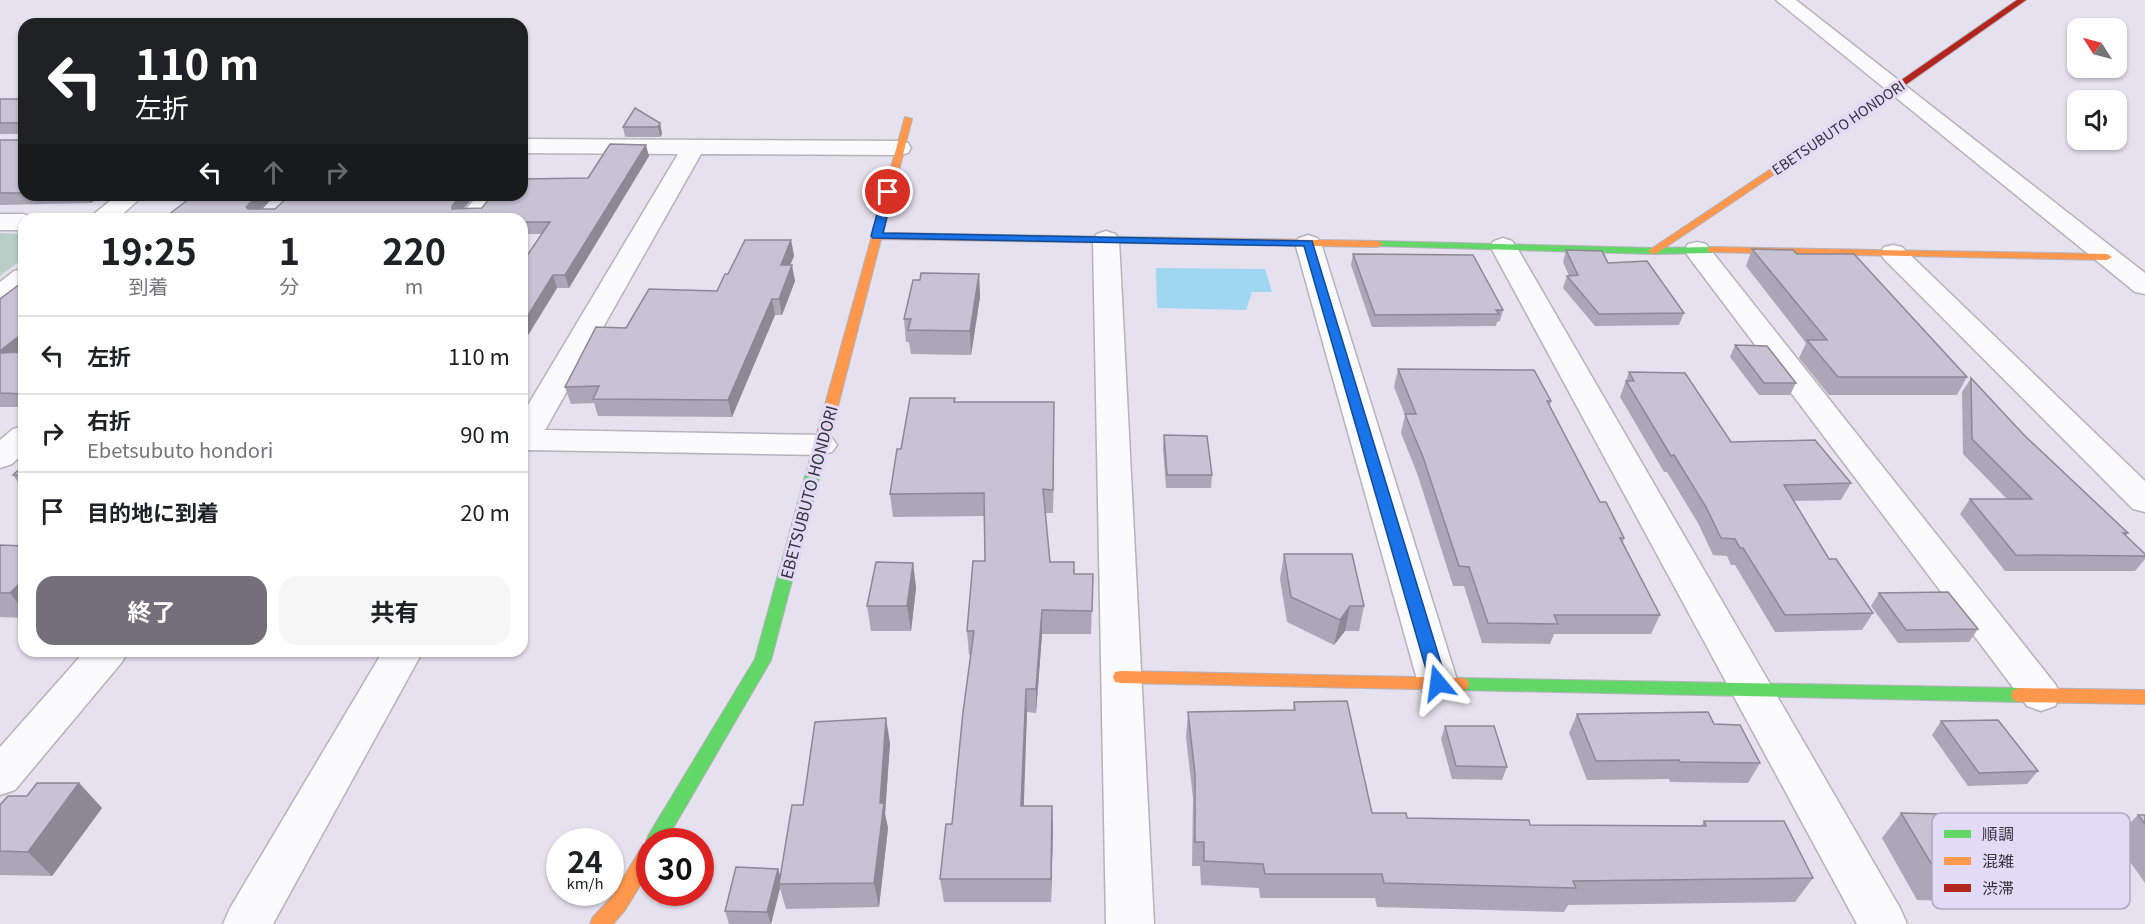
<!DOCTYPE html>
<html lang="ja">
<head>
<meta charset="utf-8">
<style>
  :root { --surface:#fff; --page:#f6f6f6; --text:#202124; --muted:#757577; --line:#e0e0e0; --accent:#73707c }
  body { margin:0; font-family:Georgia,"Noto Sans JP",serif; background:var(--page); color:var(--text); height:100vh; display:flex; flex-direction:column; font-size:22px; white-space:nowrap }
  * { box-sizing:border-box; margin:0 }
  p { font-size:20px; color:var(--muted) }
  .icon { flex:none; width:33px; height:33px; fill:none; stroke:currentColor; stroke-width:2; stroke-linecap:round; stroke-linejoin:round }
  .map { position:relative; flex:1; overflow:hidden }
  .sheet { position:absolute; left:18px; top:213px; width:510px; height:444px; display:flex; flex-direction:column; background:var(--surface); border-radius:18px; box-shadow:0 2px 4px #0004 }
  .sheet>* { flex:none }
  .hud { position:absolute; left:18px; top:18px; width:510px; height:183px; border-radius:18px; box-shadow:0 2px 4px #0004; background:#202124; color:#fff; overflow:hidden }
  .needle { width:39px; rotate:306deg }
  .buttons { position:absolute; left:2067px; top:18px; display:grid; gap:12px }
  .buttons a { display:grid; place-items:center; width:60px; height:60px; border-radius:12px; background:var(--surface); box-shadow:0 2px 4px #0004; font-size:30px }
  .speed { position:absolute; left:546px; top:828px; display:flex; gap:12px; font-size:30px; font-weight:700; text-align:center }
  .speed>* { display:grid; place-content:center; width:78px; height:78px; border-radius:50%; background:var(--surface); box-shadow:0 2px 4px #0004; line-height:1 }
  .speed small { font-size:15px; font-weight:400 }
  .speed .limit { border:9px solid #d22; background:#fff; color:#111 }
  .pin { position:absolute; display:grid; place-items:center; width:51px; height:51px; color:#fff; margin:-26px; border:3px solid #fff; border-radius:50%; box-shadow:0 2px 6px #0007 }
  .me { position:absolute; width:66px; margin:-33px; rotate:344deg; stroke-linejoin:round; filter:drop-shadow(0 0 4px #0008) }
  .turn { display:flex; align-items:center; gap:21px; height:126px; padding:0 18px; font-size:27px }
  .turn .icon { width:78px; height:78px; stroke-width:2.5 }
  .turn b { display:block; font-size:42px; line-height:51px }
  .lanes { display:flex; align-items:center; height:57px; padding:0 18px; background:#0003; justify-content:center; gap:30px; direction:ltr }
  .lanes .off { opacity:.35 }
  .eta { display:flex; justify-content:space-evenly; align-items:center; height:102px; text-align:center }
  .eta b { font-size:36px; font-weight:700; line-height:42px }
  .primary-button { display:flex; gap:12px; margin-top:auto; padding:12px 18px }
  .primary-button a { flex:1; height:69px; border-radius:18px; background:var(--accent); color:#fff; font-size:24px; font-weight:700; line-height:69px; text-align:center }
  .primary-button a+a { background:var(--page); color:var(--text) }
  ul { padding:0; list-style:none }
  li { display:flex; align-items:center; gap:18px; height:78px; padding:0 18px; border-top:2px solid var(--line) }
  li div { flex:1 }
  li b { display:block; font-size:22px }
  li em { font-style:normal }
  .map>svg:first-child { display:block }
</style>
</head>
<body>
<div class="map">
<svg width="2145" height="924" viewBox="0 0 2145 924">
  <rect width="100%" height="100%" fill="#e5e1ef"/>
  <!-- green -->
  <polygon fill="#b8cec6" points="0,233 24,234 24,258 0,276"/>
  <!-- water -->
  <polygon fill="#9fd7f1" points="1156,268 1265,269 1272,292 1252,292 1246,310 1157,308"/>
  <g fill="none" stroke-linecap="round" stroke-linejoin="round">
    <!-- street casing -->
    <g stroke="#b5b2bc" stroke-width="3">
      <g id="street">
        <polygon points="1776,0 1796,0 2145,273 2145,294 2135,292"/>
        <polygon points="522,139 900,141 908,143 911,148 908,153 900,155 701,154 545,430 821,435 832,438 837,445 832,452 821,455 529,450 522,452 522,415 678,154 522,153"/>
        <polygon points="117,195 144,195 117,219 88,219"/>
        <polygon points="478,195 503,195 484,219 458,219"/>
        <polygon points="0,214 24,214 34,219 24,219 24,230 0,230"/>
        <polygon points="1106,231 1115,234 1119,239 1154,924 1106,924 1093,239 1097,234"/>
        <polygon points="1308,235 1317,238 1321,243 1458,683 1452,694 1438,699 1424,694 1418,683 1295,243 1299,238"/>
        <polygon points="1503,238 1512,241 1516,246 1900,908 1907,924 1857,924 1490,246 1494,241"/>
        <polygon points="1697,242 1706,244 2055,684 2061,695 2055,706 2041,711 2027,706 1688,256 1684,250 1688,244"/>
        <polygon points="1893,245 1902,247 2145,481 2145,512 2133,509 1884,259 1880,253 1884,247"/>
        <polygon points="24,269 24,290 10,301 0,303 0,282 14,271"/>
        <polygon points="24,426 24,453 12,464 0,468 0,440 13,429"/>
        <polygon points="85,651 128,651 122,662 15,790 0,795 0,747"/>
        <polygon points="383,651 423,651 273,924 223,924 230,908"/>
      </g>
    </g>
    <!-- fast casing -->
    <g stroke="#b5b2bc" stroke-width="2">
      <g id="fast">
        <polygon points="1378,241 1653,248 1712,247 1717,250 1712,253 1653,254 1374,246 1374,242"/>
        <polygon points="823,433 830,437 771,660 665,842 650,842 648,848 646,842 648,836 755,659 816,437"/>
        <polygon points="1461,678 2019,688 2025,690 2027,695 2025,700 2019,702 1461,690 1455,689 1453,684 1455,679"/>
      </g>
    </g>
    <!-- slow casing -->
    <g stroke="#b5b2bc" stroke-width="2">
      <g id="slow">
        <polygon points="1861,109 1865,112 1864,114 1657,253 1653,254 1648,251"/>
        <polygon points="905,117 912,119 883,233 1378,241 1383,244 1378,247 881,239 830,437 823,441 818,440 816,437"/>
        <polygon points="1712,247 2107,254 2112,257 2107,260 1708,252 1708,248"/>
        <polygon points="1121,671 1461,678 1467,679 1469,684 1467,689 1461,690 1121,683 1115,682 1113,677 1115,672"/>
        <polygon points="2019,688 2145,690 2145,704 2019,702 2013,700 2011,695 2013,690"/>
        <polygon points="650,843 650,869 625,910 613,924 590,924 593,917 611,898 643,845"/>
      </g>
    </g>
    <!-- jam casing -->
    <g stroke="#b5b2bc" stroke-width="2">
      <polygon id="jam" points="2017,0 2026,0 1864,114 1858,114 1858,110"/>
    </g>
    <!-- street -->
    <use href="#street" fill="#fbfafd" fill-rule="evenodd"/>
    <!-- fast -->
    <use href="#fast" fill="#63d668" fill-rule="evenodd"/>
    <!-- slow -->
    <use href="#slow" fill="#ff974d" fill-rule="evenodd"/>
    <!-- jam -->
    <use href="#jam" fill="#b3261e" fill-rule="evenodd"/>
  </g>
  <!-- wall -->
  <g fill="#aca7b7">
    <polygon points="0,99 24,99 24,195 102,195 91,203 0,205 0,140 19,140 19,134 0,134"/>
    <polygon points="660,123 662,134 660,137 625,137 623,127"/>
    <polygon points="649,156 569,288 557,288 522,345 522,263 542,234 522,234 522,219 163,219 194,195 276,195 262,209 275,209 475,195 464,208 482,208 588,178"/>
    <polygon points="791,240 794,256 790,265 795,281 782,315 775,315 732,417 598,416 594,403 571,404 565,387 626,328 717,291 728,274"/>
    <polygon points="1752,249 1797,254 1967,377 1957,395 1829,395 1799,358 1806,343 1746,266"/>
    <polygon points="1566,250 1608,263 1684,313 1679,325 1595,326 1563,288 1567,276 1569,276 1563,262"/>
    <polygon points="1353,254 1503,310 1500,321 1497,322 1496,326 1372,327 1351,265"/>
    <polygon points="979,274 980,297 971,355 911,354 909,342 906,342 904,319 920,280"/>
    <polygon points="0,299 24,352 24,407 0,407"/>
    <polygon points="1735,345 1796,383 1790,395 1759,395 1730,357"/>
    <polygon points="1398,369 1551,401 1550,406 1600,502 1624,538 1623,542 1660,615 1651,634 1554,634 1550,644 1482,643 1464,586 1453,586 1418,476 1401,433 1405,415 1394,387"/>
    <polygon points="1629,372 1731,442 1851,483 1841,500 1794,501 1829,559 1873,613 1862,630 1775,632 1735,565 1731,565 1727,556 1713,555 1698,523 1667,472 1664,472 1620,397"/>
    <polygon points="1971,378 2024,435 2128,533 2126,536 2145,554 2145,559 2135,571 2005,571 1960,514 1970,499 2007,499 1963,454 1962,392"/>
    <polygon points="955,398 955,402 1054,402 1053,513 1045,513 1050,562 1074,574 1093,574 1091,634 1042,634 1036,713 1027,712 1023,806 1053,829 1051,902 944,902 940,879 952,824 971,655 969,655 967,631 985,561 985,516 893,517 890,494 901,449"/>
    <polygon points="1164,435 1212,475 1211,488 1166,488 1163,448"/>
    <polygon points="24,465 24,490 13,475"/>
    <polygon points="0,545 24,546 24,618 0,617"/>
    <polygon points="1284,554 1364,606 1359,631 1345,631 1334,645 1287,622 1280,579"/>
    <polygon points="913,563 916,588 911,631 871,631 867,606"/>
    <polygon points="1879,593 1978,629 1969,642 1898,643 1871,606"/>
    <polygon points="1294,702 1372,813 1407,818 1530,825 1701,826 1704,821 1813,878 1795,902 1568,905 1564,912 1377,907 1375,898 1260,898 1259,888 1201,885 1200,866 1192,866 1193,798 1186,737 1188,712 1293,710"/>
    <polygon points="1577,714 1760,763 1748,783 1670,782 1669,779 1587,780 1569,733"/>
    <polygon points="1941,721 2038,771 2027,784 1968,786 1932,735"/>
    <polygon points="1445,726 1507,767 1502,780 1452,779 1441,739"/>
    <polygon points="890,743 885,814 888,828 879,907 786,909 780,888 771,924 729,924 725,911 778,869 780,876 803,805"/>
    <polygon points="79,783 102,808 52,876 0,875 0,805 27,796"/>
    <polygon points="1901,813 2021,877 1998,902 1917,900 1882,838"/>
    <polygon points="2138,815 2145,815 2145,883 2114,839"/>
  </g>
  <!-- shaded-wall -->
  <g fill="#8c8895">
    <polygon points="660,123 662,134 660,137 658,127"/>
    <polygon points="646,145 649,156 569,288 565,275"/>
    <polygon points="86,195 102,195 91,203"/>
    <polygon points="258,195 276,195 252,219 246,207"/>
    <polygon points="461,195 475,195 456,218 452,209 452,206"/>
    <polygon points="791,240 794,256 784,280 781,265"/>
    <polygon points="792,265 795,281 782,315 779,299"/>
    <polygon points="979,274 980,297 971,355 970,331"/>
    <polygon points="553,275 557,288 522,345 522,325"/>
    <polygon points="772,299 775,315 732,417 728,400"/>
    <polygon points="24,332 24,352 0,356 0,351"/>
    <polygon points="1054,402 1054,425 1053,513 1053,490"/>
    <polygon points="913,563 916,588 911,631 907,606"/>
    <polygon points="24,579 24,611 10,593"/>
    <polygon points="1350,606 1345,631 1334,645 1340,620"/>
    <polygon points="1042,610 1042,634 1036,713 1036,689"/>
    <polygon points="1026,689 1027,712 1023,830 1021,806"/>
    <polygon points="886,718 890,743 885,814 888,828 879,907 874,883"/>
    <polygon points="79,783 102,808 52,876 28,852"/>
    <polygon points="1052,806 1053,829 1051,902 1051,879"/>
    <polygon points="778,869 782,881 779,884 780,888 771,924 767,912"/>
  </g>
  <!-- building -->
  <g fill="#c8c2d5" stroke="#8c8895" stroke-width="1.5">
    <polygon points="0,99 24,99 24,193 0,193 0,140 19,140 19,123 0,123"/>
    <polygon points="635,108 660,123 658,127 623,127"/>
    <polygon points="610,144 646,145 565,275 553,275 522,325 522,263 550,222 522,222 522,219 163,219 194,195 258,195 246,207 248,209 275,209 290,195 461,195 452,206 452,209 482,208 492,195 522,195 522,179 588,178"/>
    <polygon points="745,240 791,240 781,265 792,265 779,299 772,299 728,400 593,399 599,386 565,387 596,327 626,328 649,289 717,291 725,274 728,274"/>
    <polygon points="1752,249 1793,250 1797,254 1854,254 1967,377 1838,377 1807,340 1827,340"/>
    <polygon points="1566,250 1602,251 1608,263 1647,261 1684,313 1599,314 1567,276 1578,275"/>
    <polygon points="1353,254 1473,255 1503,310 1496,310 1499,314 1375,315"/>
    <polygon points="921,273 979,274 970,331 908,330 911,319 904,319 913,280 920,280"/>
    <polygon points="24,281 24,332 0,351 0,299"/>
    <polygon points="1735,345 1767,346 1796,383 1764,383"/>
    <polygon points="24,352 24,394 0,393 0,353"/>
    <polygon points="1398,369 1534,370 1551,401 1547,401 1600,502 1606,502 1624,538 1620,538 1660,615 1554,615 1558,624 1488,623 1469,567 1459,566 1423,457 1405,414 1416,414"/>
    <polygon points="1629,372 1685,373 1731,442 1815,440 1851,483 1784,485 1829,559 1836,559 1873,613 1785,615 1743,548 1740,548 1735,539 1721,538 1706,507 1674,455 1671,456 1626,381 1634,381"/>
    <polygon points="1971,378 2024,435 2128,533 2123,533 2145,554 2145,556 2016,555 1970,499 2032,499 1972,439"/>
    <polygon points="910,398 955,398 954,402 1054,402 1053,490 1043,489 1050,562 1074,562 1074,574 1093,574 1092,611 1042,610 1036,689 1026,689 1021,806 1052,806 1051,879 940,879 946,824 952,824 963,712 974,631 967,631 973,561 985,561 984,493 890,494 897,449 901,449"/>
    <polygon points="1164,435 1207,436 1212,475 1167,475"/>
    <polygon points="24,465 24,475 13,475"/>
    <polygon points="0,545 24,546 24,579 10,593 0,593"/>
    <polygon points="1284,554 1352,554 1364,606 1350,606 1340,620 1291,597"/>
    <polygon points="876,562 913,563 907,606 867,606"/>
    <polygon points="1948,592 1978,629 1906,630 1879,593"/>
    <polygon points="1347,701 1372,813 1406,813 1407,818 1529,820 1530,825 1706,826 1704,821 1784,821 1813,878 1573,881 1576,888 1384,883 1382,874 1265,874 1263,864 1204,861 1204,842 1195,842 1195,774 1188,712 1295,710 1294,702"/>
    <polygon points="1708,712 1714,724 1740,725 1760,763 1680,762 1679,760 1596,761 1577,714"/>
    <polygon points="886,718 880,803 884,803 874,883 779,884 792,805 803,805 815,722"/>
    <polygon points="1998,720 2038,771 1979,773 1941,721"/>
    <polygon points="1445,726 1494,726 1507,767 1456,766"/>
    <polygon points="37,783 79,783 28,852 0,851 0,805 8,796 27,796"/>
    <polygon points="1901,813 1981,815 2021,877 1938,875"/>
    <polygon points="2138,815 2145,815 2145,824"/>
    <polygon points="736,867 778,869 767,912 725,911"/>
  </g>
  <!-- route -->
  <polygon fill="#1a73e8" stroke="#114b97" stroke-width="1.5" points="888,189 893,192 883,233 1312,241 1447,683 1444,688 1438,690 1432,688 1430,683 1304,246 873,238 871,236 883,192"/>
  <g text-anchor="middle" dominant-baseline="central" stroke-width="6" stroke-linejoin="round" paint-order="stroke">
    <!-- far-street labels -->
    <g font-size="14" fill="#36333e" stroke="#e2dbf5">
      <text transform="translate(1838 127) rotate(-34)">EBETSUBUTO HONDORI</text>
    </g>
    <!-- street labels -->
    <g font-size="16" fill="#36333e" stroke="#e2dbf5">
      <text transform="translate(808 492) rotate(-75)">EBETSUBUTO HONDORI</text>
    </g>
  </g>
  <!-- legend -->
  <rect x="1932" y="813" width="198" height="96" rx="9" fill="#e2dbf5" stroke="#aea9be" stroke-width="1.5"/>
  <rect x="1944" y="830" width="27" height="8" fill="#63d668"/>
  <rect x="1944" y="857" width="27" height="8" fill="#ff974d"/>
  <rect x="1944" y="884" width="27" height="8" fill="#b3261e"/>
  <g font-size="16" fill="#36333e">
    <text x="1982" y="840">順調</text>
    <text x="1982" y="867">混雑</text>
    <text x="1982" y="894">渋滞</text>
  </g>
</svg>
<div class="buttons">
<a><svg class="needle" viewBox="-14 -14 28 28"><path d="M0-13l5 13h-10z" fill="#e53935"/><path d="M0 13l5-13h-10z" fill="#757577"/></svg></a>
<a><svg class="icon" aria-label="sound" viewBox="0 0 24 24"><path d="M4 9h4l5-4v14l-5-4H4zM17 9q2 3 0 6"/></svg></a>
</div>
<div class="speed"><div>24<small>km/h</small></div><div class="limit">30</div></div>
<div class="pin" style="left:888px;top:192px;background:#d93025"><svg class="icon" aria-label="arrive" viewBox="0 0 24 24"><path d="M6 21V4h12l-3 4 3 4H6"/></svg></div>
<svg class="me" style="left:1438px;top:683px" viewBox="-20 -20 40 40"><path d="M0-17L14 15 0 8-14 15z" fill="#1a73e8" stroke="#fff" stroke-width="4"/></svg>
<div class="hud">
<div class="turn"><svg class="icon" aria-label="left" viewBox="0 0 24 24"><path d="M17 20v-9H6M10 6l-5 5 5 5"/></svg><div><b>110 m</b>左折</div></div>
<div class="lanes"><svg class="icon" aria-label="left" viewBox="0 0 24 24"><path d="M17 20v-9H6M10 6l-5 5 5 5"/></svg><svg class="icon off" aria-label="ahead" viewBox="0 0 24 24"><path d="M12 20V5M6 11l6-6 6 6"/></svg><svg class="icon off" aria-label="right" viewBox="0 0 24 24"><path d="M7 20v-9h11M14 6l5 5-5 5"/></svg></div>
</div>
<section class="sheet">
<div class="eta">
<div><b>19:25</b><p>到着</p></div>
<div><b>1</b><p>分</p></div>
<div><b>220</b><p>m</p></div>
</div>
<ul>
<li><svg class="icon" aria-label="left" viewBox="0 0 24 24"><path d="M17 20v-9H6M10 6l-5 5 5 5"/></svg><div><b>左折</b></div><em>110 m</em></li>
<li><svg class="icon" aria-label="right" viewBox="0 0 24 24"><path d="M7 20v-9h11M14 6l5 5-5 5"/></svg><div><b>右折</b><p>Ebetsubuto hondori</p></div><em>90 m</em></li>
<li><svg class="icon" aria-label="arrive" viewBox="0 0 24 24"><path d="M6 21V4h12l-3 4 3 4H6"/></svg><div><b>目的地に到着</b></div><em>20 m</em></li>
</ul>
<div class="primary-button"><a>終了</a><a>共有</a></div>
</section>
</div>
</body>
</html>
